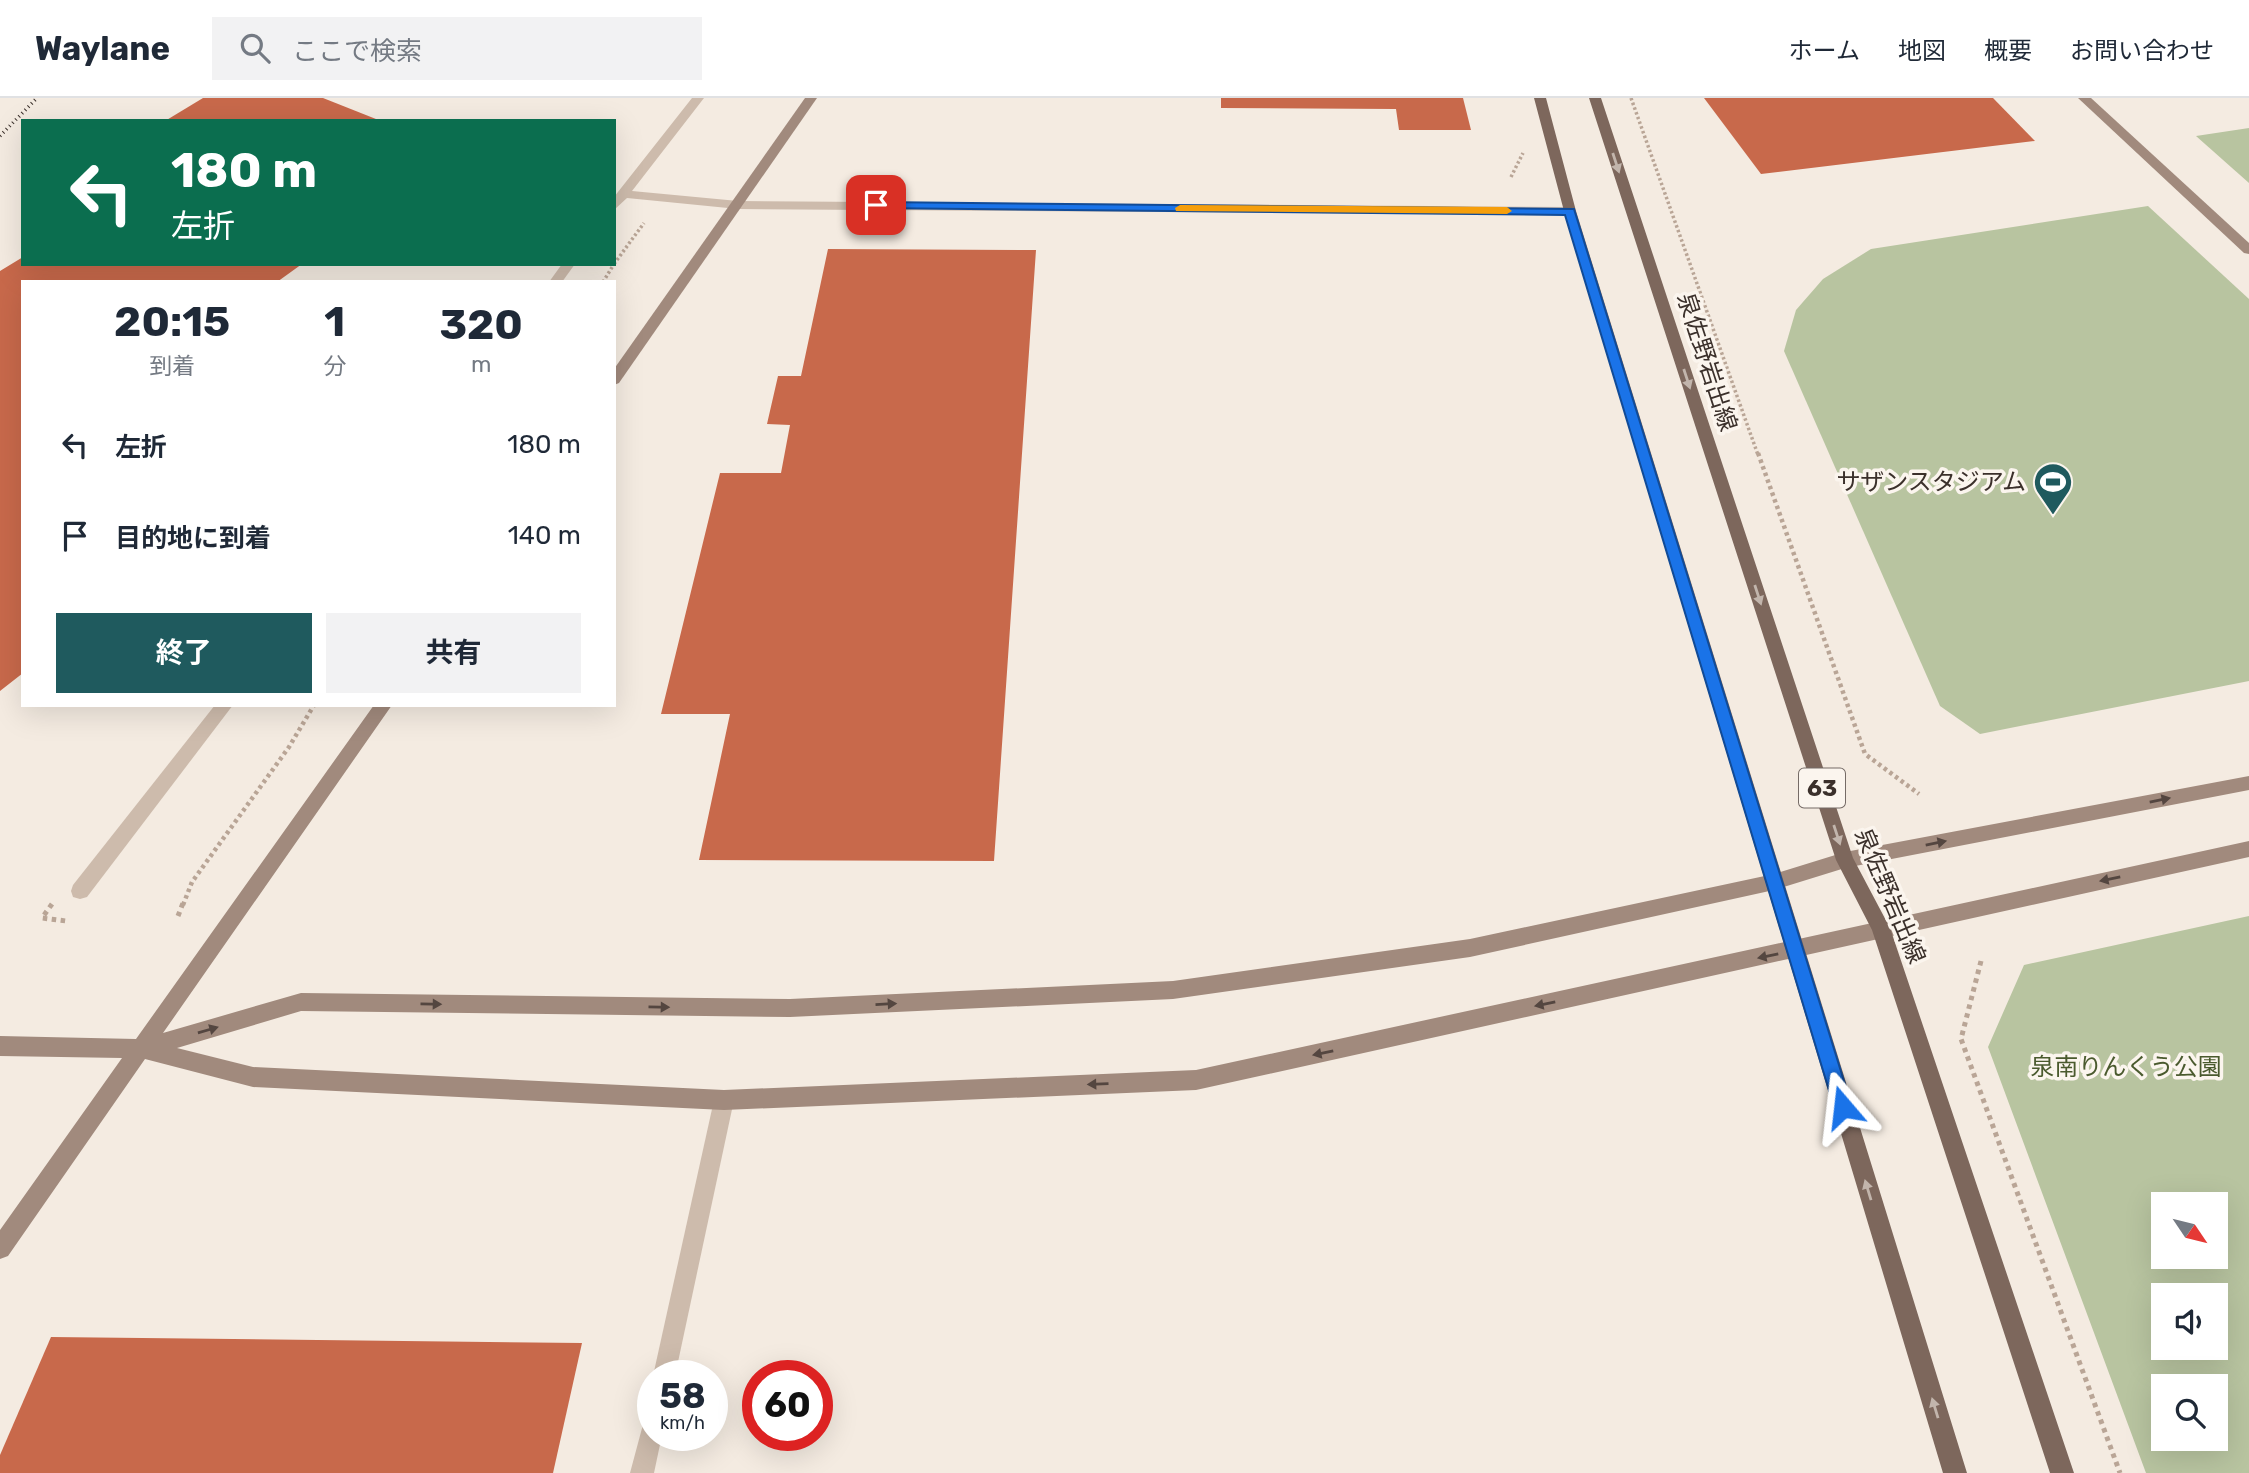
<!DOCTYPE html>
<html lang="ja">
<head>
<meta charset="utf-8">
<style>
  :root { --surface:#fff; --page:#f2f2f3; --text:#1f2937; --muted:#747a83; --line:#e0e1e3; --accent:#1f5a5e }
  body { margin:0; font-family:Rubik,"Noto Sans JP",sans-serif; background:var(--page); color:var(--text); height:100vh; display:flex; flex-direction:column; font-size:26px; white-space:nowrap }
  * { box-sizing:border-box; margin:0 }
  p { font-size:23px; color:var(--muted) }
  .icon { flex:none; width:38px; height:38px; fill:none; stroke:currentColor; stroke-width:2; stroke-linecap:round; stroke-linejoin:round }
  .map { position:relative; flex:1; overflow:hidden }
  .sheet { position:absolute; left:21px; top:182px; width:595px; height:427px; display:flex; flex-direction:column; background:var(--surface); border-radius:0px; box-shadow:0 7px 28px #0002 }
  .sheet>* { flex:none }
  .banner { position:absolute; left:21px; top:21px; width:595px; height:147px; border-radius:0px; box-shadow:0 7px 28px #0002; background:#0b6e4f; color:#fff; overflow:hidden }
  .needle { width:46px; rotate:125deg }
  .controls { position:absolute; left:2151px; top:1094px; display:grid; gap:14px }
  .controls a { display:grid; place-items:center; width:77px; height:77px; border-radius:0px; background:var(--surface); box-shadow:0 7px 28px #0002; font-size:35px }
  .speed { position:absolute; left:637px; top:1262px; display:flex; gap:14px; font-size:35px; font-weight:700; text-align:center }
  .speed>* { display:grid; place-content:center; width:91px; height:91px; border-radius:50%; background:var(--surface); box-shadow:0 7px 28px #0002; line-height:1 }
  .speed small { font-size:18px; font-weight:400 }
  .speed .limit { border:10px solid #d22; background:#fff; color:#111 }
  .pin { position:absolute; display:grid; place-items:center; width:60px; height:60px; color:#fff; margin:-30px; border-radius:14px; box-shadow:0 4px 10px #0006 }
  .me { position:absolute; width:77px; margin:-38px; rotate:343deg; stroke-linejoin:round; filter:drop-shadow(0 0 5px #0008) }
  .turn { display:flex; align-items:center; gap:24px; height:147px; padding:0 35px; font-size:32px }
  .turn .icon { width:91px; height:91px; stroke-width:2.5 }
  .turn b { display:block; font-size:49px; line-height:60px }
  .eta { display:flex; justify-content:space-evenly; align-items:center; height:119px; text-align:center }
  .eta b { font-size:42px; font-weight:700; line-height:49px }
  .action { display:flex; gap:14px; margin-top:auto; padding:14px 35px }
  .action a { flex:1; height:80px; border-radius:0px; background:var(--accent); color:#fff; font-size:28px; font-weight:700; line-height:80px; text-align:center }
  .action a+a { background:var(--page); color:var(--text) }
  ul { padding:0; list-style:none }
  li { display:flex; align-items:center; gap:21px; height:91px; padding:0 35px }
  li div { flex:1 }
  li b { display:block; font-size:26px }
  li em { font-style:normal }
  header { display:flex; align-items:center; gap:42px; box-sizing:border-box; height:98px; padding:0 35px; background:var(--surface); border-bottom:2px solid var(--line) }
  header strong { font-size:33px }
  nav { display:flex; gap:38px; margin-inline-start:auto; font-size:24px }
  .search { width:490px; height:63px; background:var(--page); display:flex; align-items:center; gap:18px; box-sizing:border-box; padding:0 24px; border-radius:0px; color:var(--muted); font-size:26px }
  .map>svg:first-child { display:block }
</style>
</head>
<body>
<header>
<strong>Waylane</strong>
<div class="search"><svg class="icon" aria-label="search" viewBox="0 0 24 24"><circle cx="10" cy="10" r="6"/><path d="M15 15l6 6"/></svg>ここで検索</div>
<nav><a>ホーム</a><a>地図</a><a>概要</a><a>お問い合わせ</a></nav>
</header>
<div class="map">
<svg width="2249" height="1375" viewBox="0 0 2249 1375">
  <rect width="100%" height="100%" fill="#f4ebe1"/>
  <!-- green -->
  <g fill="#b8c4a0" fill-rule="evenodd">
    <polygon points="2249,30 2249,85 2196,38"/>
    <polygon points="2148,108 2249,201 2249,583 1980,636 1940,608 1784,253 1796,212 1823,181 1871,151"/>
    <path d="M2249,818v557h-103l-158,-426 36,-82zM2163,1106h53v52h-53zM2163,1197h53v53h-53zM2163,1288h53v52h-53z"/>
  </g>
  <!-- building -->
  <g fill="#c8694b">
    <polygon points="203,0 323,0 381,23 165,23"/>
    <polygon points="1221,0 1463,0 1471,32 1399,32 1396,11 1221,10"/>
    <polygon points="1704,0 1993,0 2035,43 1761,76"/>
    <polygon points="828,151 1036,152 994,763 699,762 730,616 661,616 720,375 781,375 790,327 767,326 778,278 801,278"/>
    <polygon points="23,159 23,166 302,166 277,184 23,184 23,575 0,593 0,173"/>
    <polygon points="51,1239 582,1245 553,1375 0,1375 0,1357"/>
  </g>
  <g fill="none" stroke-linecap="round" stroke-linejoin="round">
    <!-- path-far2 -->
    <g stroke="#b9a596" stroke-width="3.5" stroke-dasharray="2.5 2.5" stroke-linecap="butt">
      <polyline points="1631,0 1758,357"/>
      <polyline points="1511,79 1523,55"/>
      <polyline points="614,166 644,125"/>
      <polyline points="603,184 614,166"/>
    </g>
    <!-- path-far1 -->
    <g stroke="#b9a596" stroke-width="4.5" stroke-dasharray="3.5 3.5" stroke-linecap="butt">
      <polyline points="1758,355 1865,656 1919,696"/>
      <polyline points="183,807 192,784 289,649 314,607"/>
    </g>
    <!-- path -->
    <g stroke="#b9a596" stroke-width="5" stroke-dasharray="4.5 4.5" stroke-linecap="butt">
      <polyline points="52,806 42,820 66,823"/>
      <polyline points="178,818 183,805"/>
      <polyline points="1981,863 1961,941 2120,1375"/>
    </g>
    <!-- street -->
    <g fill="#cdbbac" fill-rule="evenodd">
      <polygon points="692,0 704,0 632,93 738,103 1570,109 1576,113 1570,117 738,111 627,100 614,112 614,99"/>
      <polygon points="562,166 575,166 562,184 549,184"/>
      <polygon points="215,607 233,607 87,799 80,801 73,799 71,793 73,787"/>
      <polygon points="724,992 731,995 734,1002 675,1278 653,1278 714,1002 717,995"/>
      <polygon points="653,1316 653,1337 662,1337 654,1375 630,1375 645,1319"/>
    </g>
    <!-- secondary -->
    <g fill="#a18a7d" fill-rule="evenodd">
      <polygon points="805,0 817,0 619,285 614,287 614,271"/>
      <polygon points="2078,0 2091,0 2249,145 2249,156 2244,155"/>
      <polygon points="374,607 392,607 163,935 301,895 790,901 1173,883 1470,841 1774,776 1845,754 2249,678 2249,692 1845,770 1774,792 1470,859 1173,901 790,919 301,913 177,950 253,969 724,992 1196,972 2249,743 2249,759 1196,992 724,1012 253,989 145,961 8,1158 0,1161 0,1132 122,960 0,958 0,938 136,941"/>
    </g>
    <!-- primary -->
    <g fill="#7d675c" fill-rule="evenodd">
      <polygon points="1534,0 1546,0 1576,113 1967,1375 1943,1375 1564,113"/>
      <polygon points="1589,0 1601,0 1853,760 1890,830 2074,1375 2050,1375 1872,832 1836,762"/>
    </g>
    <!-- rail -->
    <polyline stroke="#3b302b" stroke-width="3.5" stroke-dasharray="1 3.5" stroke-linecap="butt" points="0,38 37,0"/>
  </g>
  <!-- one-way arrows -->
  <defs><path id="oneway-solid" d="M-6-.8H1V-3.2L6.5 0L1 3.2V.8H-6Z" transform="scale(1.75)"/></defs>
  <g fill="#c2b5ac">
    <use href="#oneway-solid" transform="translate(1616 65) rotate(72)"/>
    <use href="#oneway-solid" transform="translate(1687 281) rotate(72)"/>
    <use href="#oneway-solid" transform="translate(1758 497) rotate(72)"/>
    <use href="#oneway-solid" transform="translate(1837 737) rotate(72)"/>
    <use href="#oneway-solid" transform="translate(1868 1092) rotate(-107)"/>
    <use href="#oneway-solid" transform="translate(1935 1310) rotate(-107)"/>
  </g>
  <g fill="#544640">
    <use href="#oneway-solid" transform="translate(2160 702) rotate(-11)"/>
    <use href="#oneway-solid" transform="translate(1936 745) rotate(-11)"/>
    <use href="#oneway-solid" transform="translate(2110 781) rotate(168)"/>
    <use href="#oneway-solid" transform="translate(1768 858) rotate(168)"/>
    <use href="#oneway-solid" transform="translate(431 906) rotate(1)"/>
    <use href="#oneway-solid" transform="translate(886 906) rotate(-3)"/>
    <use href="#oneway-solid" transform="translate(1545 906) rotate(168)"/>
    <use href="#oneway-solid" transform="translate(659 909) rotate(1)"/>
    <use href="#oneway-solid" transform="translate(208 932) rotate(-16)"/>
    <use href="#oneway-solid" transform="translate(1323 955) rotate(168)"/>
    <use href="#oneway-solid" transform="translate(1098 986) rotate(178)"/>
  </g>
  <!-- route -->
  <polygon fill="#1a73e8" stroke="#114b97" stroke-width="2" points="876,104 1574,111 1852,1009 1849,1016 1843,1018 1836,1016 1834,1009 1565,117 872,110 872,105"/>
  <!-- slow -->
  <polygon fill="#f59e0b" points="1180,107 1507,109 1512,113 1507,116 1176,113 1175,110"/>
  <!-- icons -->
  <defs>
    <g id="stadium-pin" transform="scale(2.0125)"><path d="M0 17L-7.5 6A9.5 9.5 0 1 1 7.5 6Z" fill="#1f5a5e" stroke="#fbf5ee"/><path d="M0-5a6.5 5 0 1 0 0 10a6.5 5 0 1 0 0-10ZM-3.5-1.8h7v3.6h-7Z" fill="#fff"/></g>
  </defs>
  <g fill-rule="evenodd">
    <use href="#stadium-pin" x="2053" y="384"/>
  </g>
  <g text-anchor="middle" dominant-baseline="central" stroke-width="7" stroke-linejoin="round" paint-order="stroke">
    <!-- shield labels -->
    <rect fill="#fbf5ee" stroke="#756b66" stroke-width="2" x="1799" y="670.5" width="46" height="39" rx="5"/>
    <g font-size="23" font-weight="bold" fill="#3b302b">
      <text x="1822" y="690">63</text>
    </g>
    <!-- street labels -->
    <g font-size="24" fill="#3b302b" stroke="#fbf5ee">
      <text transform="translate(1707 264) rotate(72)">泉佐野岩出線</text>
      <text transform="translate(1890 798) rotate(67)">泉佐野岩出線</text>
    </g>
    <!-- poi labels -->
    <g font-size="24" fill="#3b302b" stroke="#fbf5ee" text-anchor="end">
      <text x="2026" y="384">サザンスタジアム</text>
    </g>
    <!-- park labels -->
    <g font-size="24" fill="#4a5a2e" stroke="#fbf5ee">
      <text x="2126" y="969">泉南りんくう公園</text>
    </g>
  </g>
</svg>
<div class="controls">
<a><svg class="needle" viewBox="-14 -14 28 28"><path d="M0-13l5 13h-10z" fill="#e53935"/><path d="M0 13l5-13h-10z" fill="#747a83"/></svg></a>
<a><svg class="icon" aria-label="sound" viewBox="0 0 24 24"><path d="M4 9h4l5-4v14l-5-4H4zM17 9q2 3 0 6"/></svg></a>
<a><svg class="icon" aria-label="search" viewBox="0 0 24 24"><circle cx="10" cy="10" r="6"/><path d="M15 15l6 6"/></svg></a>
</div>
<div class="speed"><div>58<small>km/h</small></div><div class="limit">60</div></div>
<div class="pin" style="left:876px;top:107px;background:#d93025"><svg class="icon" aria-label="arrive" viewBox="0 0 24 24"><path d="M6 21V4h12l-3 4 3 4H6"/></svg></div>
<svg class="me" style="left:1843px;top:1009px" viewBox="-20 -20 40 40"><path d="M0-17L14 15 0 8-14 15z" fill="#1a73e8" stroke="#fff" stroke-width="4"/></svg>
<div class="banner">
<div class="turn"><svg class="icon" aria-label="left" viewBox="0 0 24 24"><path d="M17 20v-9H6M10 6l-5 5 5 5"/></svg><div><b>180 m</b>左折</div></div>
</div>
<section class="sheet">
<div class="eta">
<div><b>20:15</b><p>到着</p></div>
<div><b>1</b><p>分</p></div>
<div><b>320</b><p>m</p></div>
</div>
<ul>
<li><svg class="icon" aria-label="left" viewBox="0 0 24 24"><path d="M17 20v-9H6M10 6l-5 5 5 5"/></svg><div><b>左折</b></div><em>180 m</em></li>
<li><svg class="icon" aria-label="arrive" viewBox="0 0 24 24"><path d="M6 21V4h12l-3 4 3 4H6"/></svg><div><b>目的地に到着</b></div><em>140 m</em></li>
</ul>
<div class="action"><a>終了</a><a>共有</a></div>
</section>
</div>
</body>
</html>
